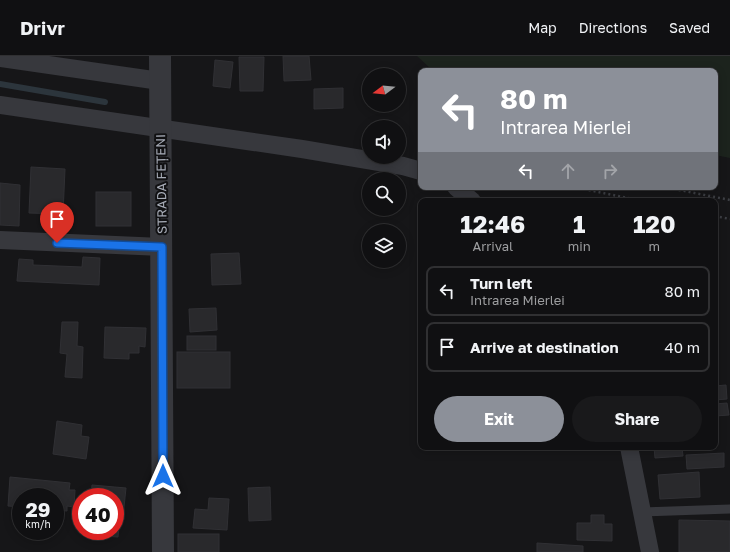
<!DOCTYPE html>
<html lang="en">
<head>
<meta charset="utf-8">
<style>
  :root { --surface:#101012; --page:#19191b; --text:#f1f3f6; --muted:#9c9d9f; --line:#303032; --accent:#8c9099 }
  body { margin:0; font-family:"Golos Text",sans-serif; background:var(--page); color:var(--text); height:100vh; display:flex; flex-direction:column; font-size:15px; white-space:nowrap }
  * { box-sizing:border-box; margin:0 }
  p { font-size:13px; color:var(--muted) }
  .icon { flex:none; width:22px; height:22px; fill:none; stroke:currentColor; stroke-width:2; stroke-linecap:round; stroke-linejoin:round }
  .map { position:relative; flex:1; overflow:hidden }
  .details { position:absolute; left:418px; top:142px; width:300px; height:252px; display:flex; flex-direction:column; background:var(--surface); border-radius:8px; box-shadow:0 2px 10px #0003,0 0 0 1px var(--line) }
  .details>* { flex:none }
  .hud { position:absolute; left:418px; top:12px; width:300px; height:122px; border-radius:8px; box-shadow:0 2px 10px #0003,0 0 0 1px var(--line); background:#8c9099; color:#fff; overflow:hidden }
  .needle { width:26px; rotate:254deg }
  .fabs { position:absolute; left:362px; top:12px; display:grid; gap:8px }
  .fabs a { display:grid; place-items:center; width:44px; height:44px; border-radius:50%; background:var(--surface); box-shadow:0 2px 10px #0003,0 0 0 1px var(--line); font-size:20px }
  .speed { position:absolute; left:12px; top:432px; display:flex; gap:8px; font-size:20px; font-weight:700; text-align:center }
  .speed>* { display:grid; place-content:center; width:52px; height:52px; border-radius:50%; background:var(--surface); box-shadow:0 2px 10px #0003,0 0 0 1px var(--line); line-height:1 }
  .speed small { font-size:10px; font-weight:400 }
  .speed .limit { border:6px solid #d22; background:#fff; color:#111 }
  .pin { position:absolute; display:grid; place-items:center; width:34px; height:34px; color:#fff; margin:-41px -17px; border-radius:50% 50% 50% 0; rotate:-45deg; box-shadow:0 0 4px #0007 }
  .pin .icon { rotate:45deg }
  .me { position:absolute; width:44px; margin:-22px; rotate:0deg; stroke-linejoin:round; filter:drop-shadow(0 0 3px #0008) }
  .turn { display:flex; align-items:center; gap:14px; height:84px; padding:0 16px; font-size:18px }
  .turn .icon { width:52px; height:52px; stroke-width:2.5 }
  .turn b { display:block; font-size:28px; line-height:34px }
  .lanes { display:flex; align-items:center; height:38px; padding:0 16px; background:#0003; justify-content:center; gap:20px; direction:ltr }
  .lanes .off { opacity:.35 }
  .eta { display:flex; justify-content:space-evenly; align-items:center; height:68px; text-align:center }
  .eta b { font-size:24px; font-weight:700; line-height:28px }
  .button { display:flex; gap:8px; margin-top:auto; padding:8px 16px }
  .button a { flex:1; height:46px; border-radius:24px; background:var(--accent); color:#fff; font-size:16px; font-weight:700; line-height:46px; text-align:center }
  .button a+a { background:var(--page); color:var(--text) }
  ul { padding:0; list-style:none }
  li { display:flex; align-items:center; gap:12px; height:50px; margin:0 8px 6px; padding:0 8px; border:2px solid var(--line); border-radius:8px }
  li div { flex:1 }
  li b { display:block; font-size:15px }
  li em { font-style:normal }
  header { display:flex; align-items:center; gap:24px; box-sizing:border-box; height:56px; padding:0 20px; background:var(--surface); border-bottom:1px solid var(--line) }
  header strong { font-size:19px }
  nav { display:flex; gap:22px; margin-inline-start:auto; font-size:14px }
  .map>svg:first-child { display:block }
</style>
</head>
<body>
<header>
<strong>Drivr</strong>
<nav><a>Map</a><a>Directions</a><a>Saved</a></nav>
</header>
<div class="map">
<svg width="730" height="496" viewBox="0 0 730 496">
  <rect width="100%" height="100%" fill="#161618"/>
  <!-- green -->
  <polygon fill="#1c231d" points="417,0 730,0 730,102 715,99 715,15 438,15 431,13"/>
  <g fill="none" stroke-linecap="round" stroke-linejoin="round">
    <!-- stream -->
    <polyline stroke="#2c353c" stroke-width="6" points="0,28 105,46"/>
  </g>
  <!-- building -->
  <g fill="#29292c" stroke="#303034">
    <polygon points="283,0 309,0 311,24 284,25"/>
    <polygon points="239,1 264,1 263,35 240,35"/>
    <polygon points="215,4 233,6 230,32 213,30"/>
    <polygon points="343,32 343,52 314,53 314,33"/>
    <polygon points="31,111 65,113 63,158 29,157"/>
    <polygon points="0,127 20,129 19,170 0,169"/>
    <rect x="96" y="136" width="35" height="34"/>
    <polygon points="239,197 241,228 212,229 211,198"/>
    <polygon points="83,201 100,202 99,229 17,225 19,203 33,204 33,209 82,211"/>
    <polygon points="216,252 217,274 190,276 189,253"/>
    <polygon points="62,266 78,266 77,290 83,291 82,322 65,321 67,298 60,297"/>
    <polygon points="105,271 146,272 145,291 139,290 139,297 129,297 129,303 104,302"/>
    <rect x="187" y="280" width="29" height="14"/>
    <rect x="177" y="296" width="53" height="36"/>
    <polygon points="726,329 727,343 715,344 715,330"/>
    <polygon points="727,347 729,359 715,360 715,348"/>
    <polygon points="57,365 82,369 81,380 89,381 86,403 53,398"/>
    <polygon points="654,391 682,391 683,400 655,402"/>
    <polygon points="724,397 724,411 687,413 686,399"/>
    <polygon points="699,416 700,441 660,443 658,419"/>
    <polygon points="10,421 70,427 69,434 75,434 74,451 67,450 67,455 55,454 55,441 21,441 21,451 8,450"/>
    <polygon points="92,429 126,432 123,461 115,460 115,441 91,441"/>
    <polygon points="270,431 271,464 249,465 248,432"/>
    <polygon points="209,442 229,443 227,474 193,472 195,453 208,454"/>
    <polygon points="591,459 604,459 604,468 612,468 612,485 577,484 577,467 591,467"/>
    <polygon points="679,464 730,465 730,496 679,496"/>
    <polygon points="115,469 119,470 118,481 87,479 87,475 115,475"/>
    <rect x="178" y="478" width="41" height="18"/>
    <polygon points="537,487 583,490 583,496 537,496"/>
  </g>
  <g fill="none" stroke-linecap="round" stroke-linejoin="round">
    <!-- path -->
    <g stroke="#3d3f44" stroke-width="2.5" stroke-dasharray="2 3" stroke-linecap="butt">
      <polyline points="574,131 642,145"/>
      <polyline points="664,131 730,144"/>
      <polyline points="715,160 730,163"/>
    </g>
    <!-- service -->
    <polyline stroke="#37383d" stroke-width="9" points="642,456 730,453"/>
    <!-- minor -->
    <g stroke="#37383d" stroke-width="18">
      <polyline points="0,2 160,25"/>
      <polyline points="0,49 302,93 403,110 421,115"/>
      <polyline points="456,131 472,145"/>
      <polyline points="0,184 162,191"/>
      <polyline points="629,391 650,496"/>
    </g>
    <!-- tertiary -->
    <polyline stroke="#37383d" stroke-width="22" points="160,0 163,496"/>
  </g>
  <g fill="none" stroke-linecap="round" stroke-linejoin="round">
    <!-- route casing -->
    <g stroke="#114b97" stroke-width="10">
      <polyline id="route" points="57,187 162,191 163,420"/>
    </g>
    <!-- route -->
    <use href="#route" stroke="#1a73e8" stroke-width="7"/>
  </g>
  <g text-anchor="middle" dominant-baseline="central" stroke-width="4" stroke-linejoin="round" paint-order="stroke">
    <!-- street labels -->
    <g font-size="13" fill="#a8adb8" stroke="#111113">
      <text transform="translate(161 128) rotate(-91)">STRADA FEȚENI</text>
    </g>
  </g>
</svg>
<div class="fabs">
<a><svg class="needle" viewBox="-14 -14 28 28"><path d="M0-13l5 13h-10z" fill="#e53935"/><path d="M0 13l5-13h-10z" fill="#9c9d9f"/></svg></a>
<a><svg class="icon" aria-label="sound" viewBox="0 0 24 24"><path d="M4 9h4l5-4v14l-5-4H4zM17 9q2 3 0 6"/></svg></a>
<a><svg class="icon" aria-label="search" viewBox="0 0 24 24"><circle cx="10" cy="10" r="6"/><path d="M15 15l6 6"/></svg></a>
<a><svg class="icon" aria-label="layers" viewBox="0 0 24 24"><path d="M12 4l9 5-9 5-9-5zM3 14l9 5 9-5"/></svg></a>
</div>
<div class="speed"><div>29<small>km/h</small></div><div class="limit">40</div></div>
<div class="pin" style="left:57px;top:187px;background:#d93025"><svg class="icon" aria-label="arrive" viewBox="0 0 24 24"><path d="M6 21V4h12l-3 4 3 4H6"/></svg></div>
<svg class="me" style="left:163px;top:420px" viewBox="-20 -20 40 40"><path d="M0-17L14 15 0 8-14 15z" fill="#1a73e8" stroke="#fff" stroke-width="4"/></svg>
<div class="hud">
<div class="turn"><svg class="icon" aria-label="left" viewBox="0 0 24 24"><path d="M17 20v-9H6M10 6l-5 5 5 5"/></svg><div><b>80 m</b>Intrarea Mierlei</div></div>
<div class="lanes"><svg class="icon" aria-label="left" viewBox="0 0 24 24"><path d="M17 20v-9H6M10 6l-5 5 5 5"/></svg><svg class="icon off" aria-label="ahead" viewBox="0 0 24 24"><path d="M12 20V5M6 11l6-6 6 6"/></svg><svg class="icon off" aria-label="right" viewBox="0 0 24 24"><path d="M7 20v-9h11M14 6l5 5-5 5"/></svg></div>
</div>
<section class="details">
<div class="eta">
<div><b>12:46</b><p>Arrival</p></div>
<div><b>1</b><p>min</p></div>
<div><b>120</b><p>m</p></div>
</div>
<ul>
<li><svg class="icon" aria-label="left" viewBox="0 0 24 24"><path d="M17 20v-9H6M10 6l-5 5 5 5"/></svg><div><b>Turn left</b><p>Intrarea Mierlei</p></div><em>80 m</em></li>
<li><svg class="icon" aria-label="arrive" viewBox="0 0 24 24"><path d="M6 21V4h12l-3 4 3 4H6"/></svg><div><b>Arrive at destination</b></div><em>40 m</em></li>
</ul>
<div class="button"><a>Exit</a><a>Share</a></div>
</section>
</div>
</body>
</html>
